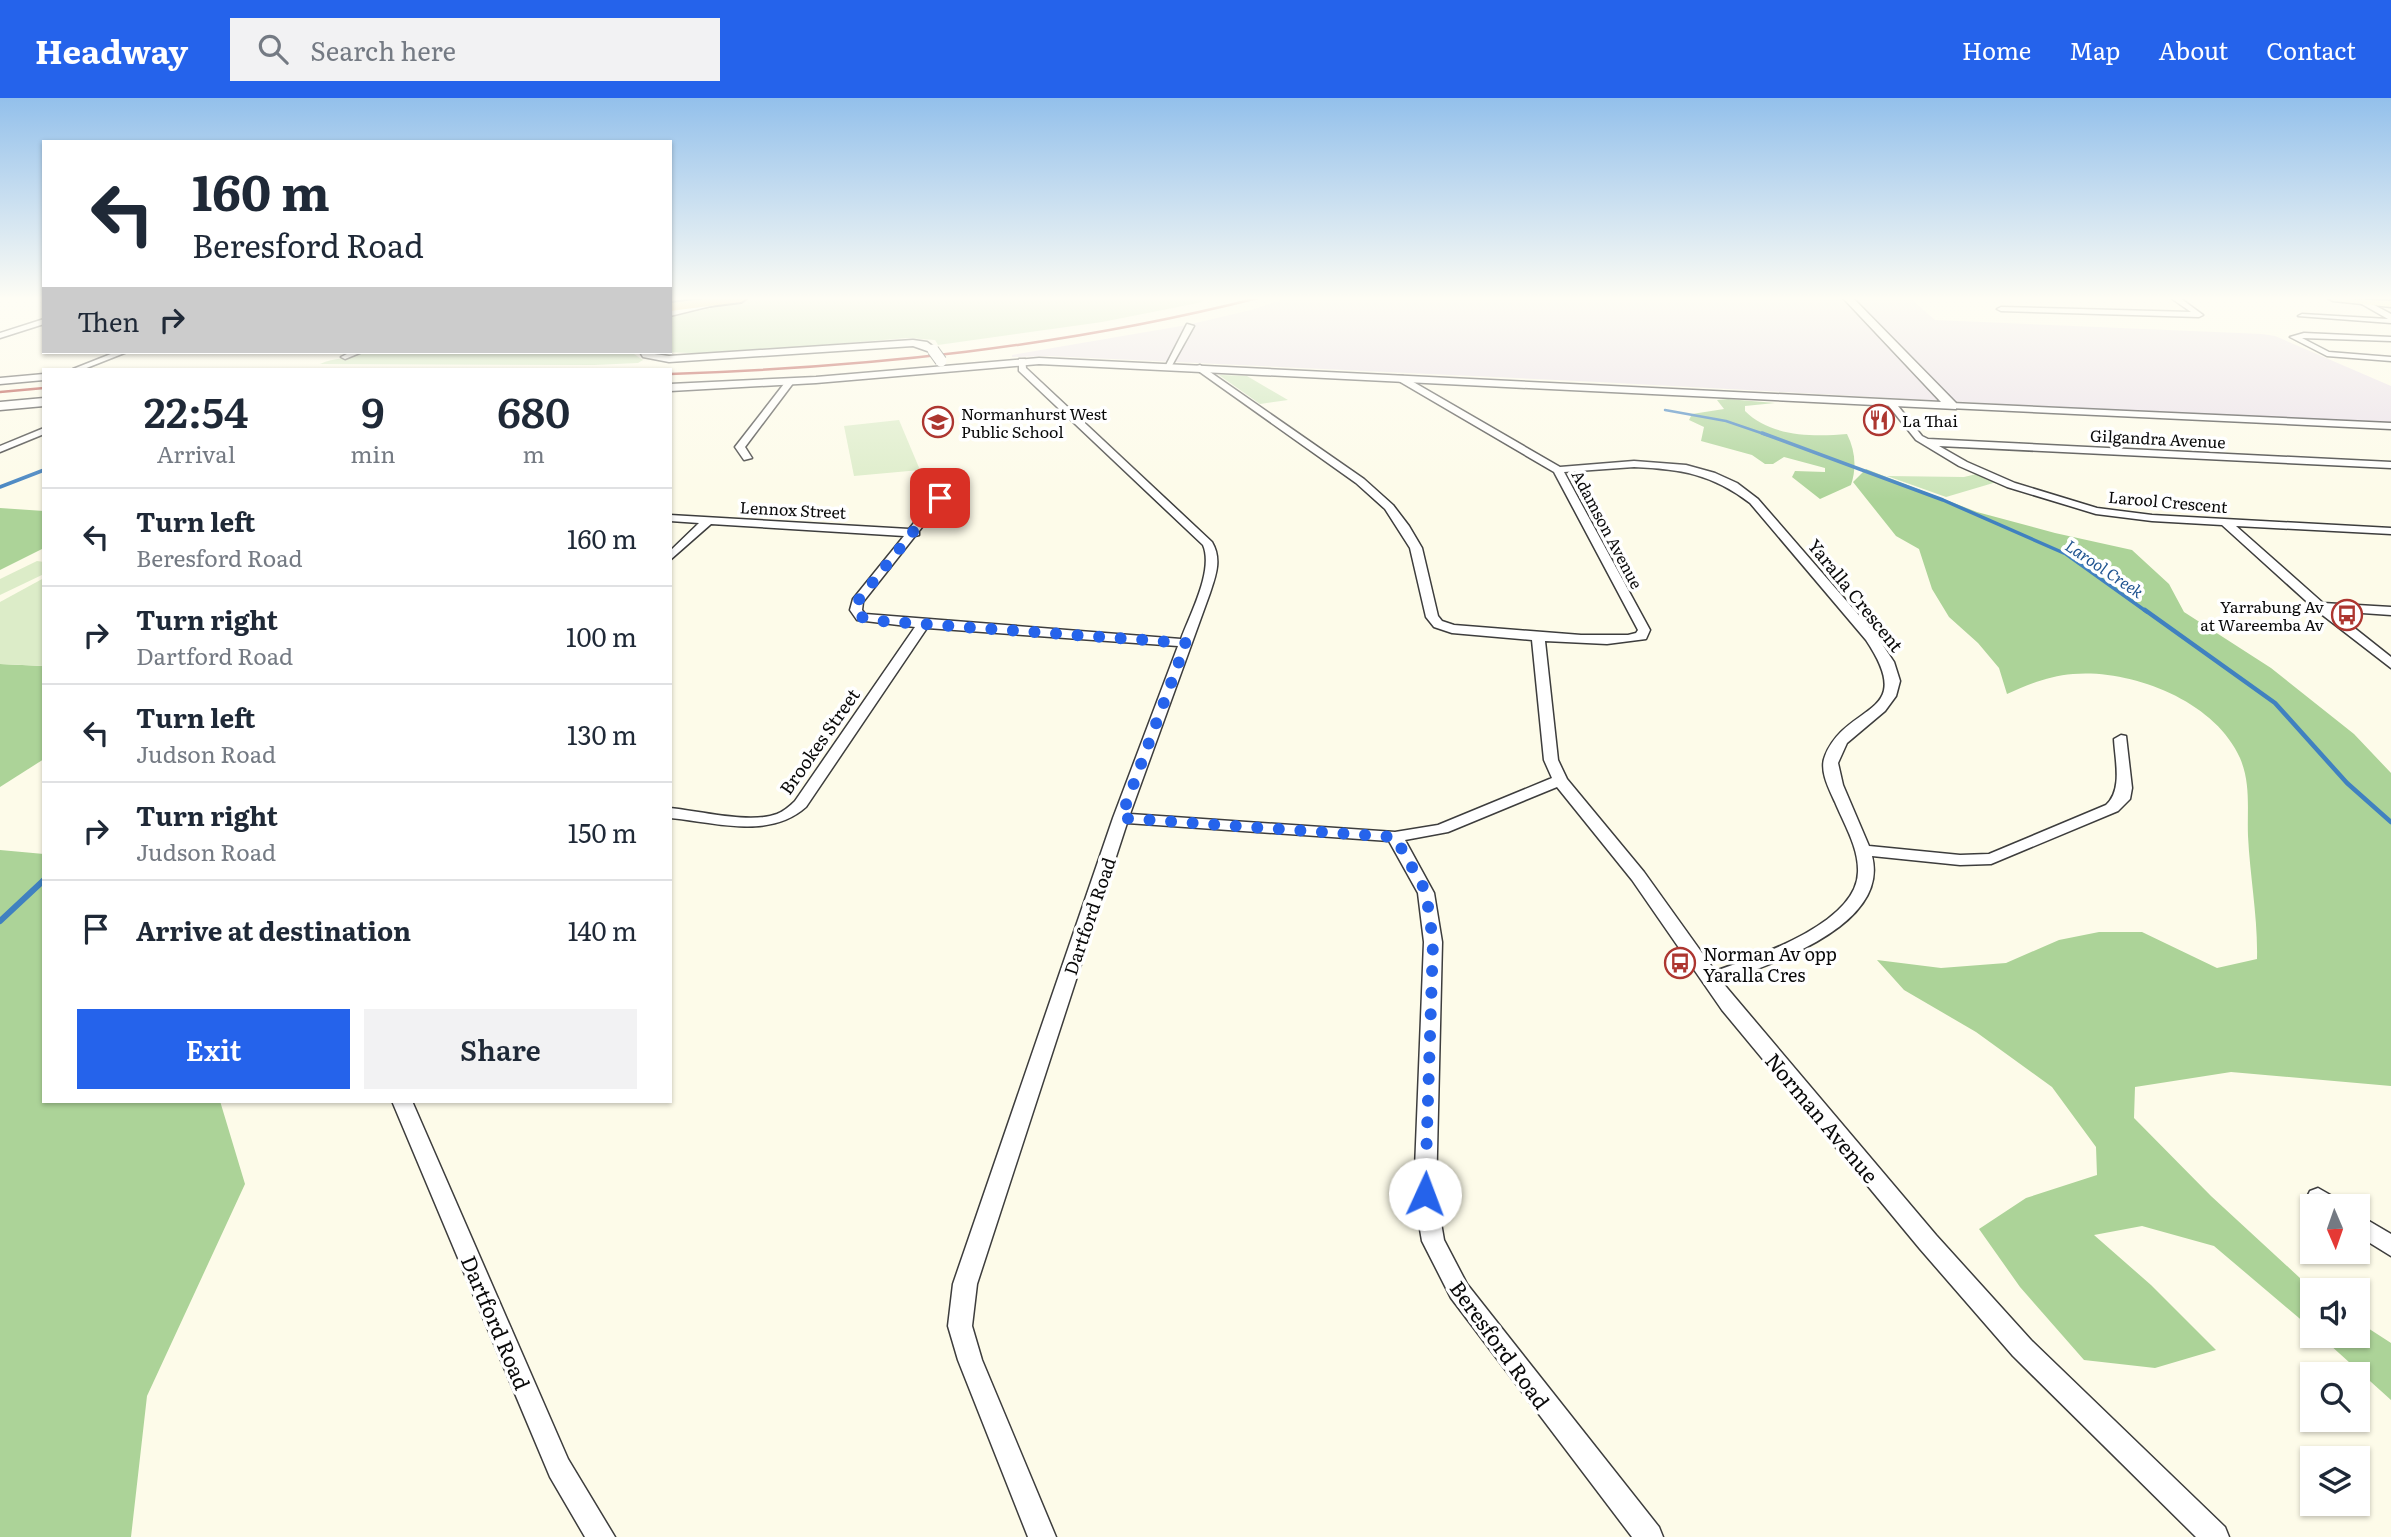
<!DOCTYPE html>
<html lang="en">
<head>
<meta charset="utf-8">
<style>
  :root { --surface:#fff; --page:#f2f2f3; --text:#1f2937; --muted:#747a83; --line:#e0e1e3; --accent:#2563eb }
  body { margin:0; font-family:Literata,serif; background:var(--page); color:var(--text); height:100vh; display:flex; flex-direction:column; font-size:26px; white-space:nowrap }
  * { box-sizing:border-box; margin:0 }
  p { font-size:23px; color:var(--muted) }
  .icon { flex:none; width:38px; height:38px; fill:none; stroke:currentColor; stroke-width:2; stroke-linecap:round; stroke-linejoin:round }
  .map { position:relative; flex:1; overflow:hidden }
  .sheet { position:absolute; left:42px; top:270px; width:630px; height:735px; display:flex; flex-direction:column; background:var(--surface); border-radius:0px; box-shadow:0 2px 5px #0004 }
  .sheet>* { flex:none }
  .top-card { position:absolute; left:42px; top:42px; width:630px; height:214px; border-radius:0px; box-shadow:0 2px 5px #0004; background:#fff; color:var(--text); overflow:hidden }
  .needle { width:46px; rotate:178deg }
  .buttons { position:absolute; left:2300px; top:1096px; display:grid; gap:14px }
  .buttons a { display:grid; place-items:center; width:70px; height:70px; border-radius:0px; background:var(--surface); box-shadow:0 2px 5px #0004; font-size:35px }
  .pin { position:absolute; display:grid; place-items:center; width:60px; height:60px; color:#fff; margin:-30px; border-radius:14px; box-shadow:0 4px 10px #0006 }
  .me { position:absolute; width:77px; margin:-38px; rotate:2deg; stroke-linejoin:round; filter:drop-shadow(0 0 5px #0008) }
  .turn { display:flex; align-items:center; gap:24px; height:147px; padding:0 35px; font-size:32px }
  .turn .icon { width:91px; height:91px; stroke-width:2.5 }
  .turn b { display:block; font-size:49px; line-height:60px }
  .then { display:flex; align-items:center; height:66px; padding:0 35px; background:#0003; gap:14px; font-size:26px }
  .eta { display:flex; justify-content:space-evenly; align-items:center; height:119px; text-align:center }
  .eta b { font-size:42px; font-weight:600; line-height:49px }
  .button { display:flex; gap:14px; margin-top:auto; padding:14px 35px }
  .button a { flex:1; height:80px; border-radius:0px; background:var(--accent); color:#fff; font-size:28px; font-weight:600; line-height:80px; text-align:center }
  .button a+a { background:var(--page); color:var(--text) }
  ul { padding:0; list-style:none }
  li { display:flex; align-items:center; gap:21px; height:98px; padding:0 35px; border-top:2px solid var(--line) }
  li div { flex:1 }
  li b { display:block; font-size:26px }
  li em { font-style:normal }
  header { display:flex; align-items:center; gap:42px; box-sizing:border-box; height:98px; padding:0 35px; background:var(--accent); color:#fff }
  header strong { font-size:33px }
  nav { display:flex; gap:38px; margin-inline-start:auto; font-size:24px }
  .search { width:490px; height:63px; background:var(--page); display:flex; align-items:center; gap:18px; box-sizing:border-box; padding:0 24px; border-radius:0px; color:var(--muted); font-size:26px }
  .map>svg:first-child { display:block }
</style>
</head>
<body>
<header>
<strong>Headway</strong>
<div class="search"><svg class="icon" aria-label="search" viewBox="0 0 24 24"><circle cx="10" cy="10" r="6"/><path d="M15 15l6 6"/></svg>Search here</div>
<nav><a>Home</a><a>Map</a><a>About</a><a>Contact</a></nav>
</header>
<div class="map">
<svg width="2391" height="1439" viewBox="0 0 2391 1439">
  <rect width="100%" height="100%" fill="#fdfbe9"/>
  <!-- industrial -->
  <polygon fill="#e9dfe9" points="1288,200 1910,200 1935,222 2262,236 2275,238 2391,288 2391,327 1598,284 1049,258 1012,259 1012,257 1187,227 1251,212"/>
  <!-- green -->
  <g fill="#cae4b7">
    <polygon points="757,200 1203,200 1202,204 1193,206 1102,224 938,247 935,242 907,240 712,256 667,254 670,254 670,219"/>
    <path d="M365,254h266l12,8 -5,3 -44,2 -274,-1c15,-7 27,-4 45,-12z"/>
    <polygon points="1219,277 1247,278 1288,302 1260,306"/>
    <polygon points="1981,375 2000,383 1946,399 1887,378 1964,379"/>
  </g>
  <!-- forest -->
  <g fill="#acd398">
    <path d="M1728,301l47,4 -30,3v5c26,26 68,26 102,23 8,16 10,33 4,51l-31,14 -28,-22 3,-6 30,1v-4l-41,-11 -11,7h-8l-13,-9 -51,-14 3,-14 -15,-7 3,-6 32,-5 -7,-9z"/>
    <path d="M1866,371l111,43 78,21 77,17 37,34 15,28 87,56 83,66 37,39v313l-160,-14 -96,15 -1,31 77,78 102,94 -1,39 -98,-83 -72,-20 -48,9 57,50 65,65 -61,18 -71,-8 -64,-73 -41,-58 47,-31 71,-23 -1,-28 -44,-60 -76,-55 -72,-42 -27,-30 64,8 65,-5 53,-23 40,-8h43l75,36 40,-9c1,-41 -7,-82 -9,-123 -1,-27 3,-52 -8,-78 -25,-57 -108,-89 -167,-84 -24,2 -44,10 -66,20l-8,-26 -21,-25 -29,-26 -17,-28 -13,-40 -23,-13 -43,-54z"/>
    <polygon points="0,410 44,413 44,450 0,472"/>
    <polygon points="0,566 44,568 44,661 0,689"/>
    <polygon points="0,752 44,756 44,1003 220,1003 245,1086 147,1298 131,1439 0,1439"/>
    <polygon points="2357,1223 2391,1245 2391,1302 2319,1237 2357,1237"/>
  </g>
  <!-- pitch -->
  <g fill="#dcecc8">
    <polygon points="899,322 920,372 854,378 844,328"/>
    <polygon points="37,463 44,464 44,476 0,497 0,481"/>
    <polygon points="44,480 44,568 0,566 0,504"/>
  </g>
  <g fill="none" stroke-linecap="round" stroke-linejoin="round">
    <!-- stream-far3 -->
    <polyline stroke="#4081c0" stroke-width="2.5" points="1665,312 1726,323 1767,337"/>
    <!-- stream-far2 -->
    <g stroke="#4081c0" stroke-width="3.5">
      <polyline points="1762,335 1943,402 2066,456 2147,514"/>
      <polyline points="0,389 44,372"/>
    </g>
    <!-- stream-far1 -->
    <polyline stroke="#4081c0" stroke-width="4.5" points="2145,512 2275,605 2347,685 2391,724"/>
    <!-- stream -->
    <polyline stroke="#4081c0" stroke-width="6" points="0,823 44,782"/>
    <!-- minor casing -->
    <g stroke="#3d3d3d" stroke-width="3">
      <g id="minor">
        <polygon points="2171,200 2180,200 2203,217 2199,219 2001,213 1997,211 2001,209 2191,214"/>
        <polygon points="2363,201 2391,216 2391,225 2298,218 2302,216 2388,221 2360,205"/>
        <polygon points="44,221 44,226 0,240 0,235"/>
        <polygon points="1187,226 1194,228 1170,271 1164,271"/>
        <polygon points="2304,235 2391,239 2391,243 2302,240 2329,254 2391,259 2391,263 2327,258 2290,239"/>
        <polygon points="116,254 127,254 84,271 73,271"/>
        <polygon points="351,254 362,254 345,261 341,259"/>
        <path d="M1019,261h6l1,9 186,174c10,17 4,33 -2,51l-80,221 265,18 43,-7 114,-47 -8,-18 -12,-120 -80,-7 -18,-6 -8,-10 -16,-69 -25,-39 -29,-26 -159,-113v-4l3,-1 164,114 29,26 16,21 13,22 16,68 4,5 12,4 127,10h47l8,-2 2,-3 -84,-158 -157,-92v-4h6l157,91 74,-6 52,4 29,8 22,10 21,16 118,136 18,27 6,19 -4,15 -11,15 -38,32 -9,20 5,22 26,61 91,9 29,-1 117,-49c17,-15 9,-45 8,-66l7,-4 5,1 6,52 -2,11 -12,12 -127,53 -31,1 -88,-9c18,70 -101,108 -150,126l214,253 95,105 194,187 4,10h-33l-183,-181 -93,-107 -198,-239 -90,-130 -75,-93 -109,45 -43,8 29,53 8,49 -6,252 8,46 23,44 192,243 4,10h-31l-181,-239 -29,-57 -8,-47 10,-252 -6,-49 -29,-52 -262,-18 -150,461 -5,42 10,34 74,177h-28l-70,-177 -10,-34 5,-42 160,-466 65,-172 -251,-18 -121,179c-37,33 -91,15 -136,11v-10c30,3 80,16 107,6 7,-3 13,-8 18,-13l120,-174 -58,-7 -7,-10 3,-11 51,-63 -193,-12 -41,36v-9l29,-28 -29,-2v-6l239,14 27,-33 4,-1 5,3 -26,33v4l-4,1 -52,66 -1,8 3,4 316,25c9,-25 33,-69 22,-94l-184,-174zM1634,369c47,2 78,7 116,36l116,137c52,78 -19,61 -41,116 -6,14 4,33 10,46 9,22 24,46 23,70 -1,52 -103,85 -143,99l-71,-99 -77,-93 -9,-19 -13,-119 62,3 39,-5 4,-9 -86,-158z"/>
        <polygon points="44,276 44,282 0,286 0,280"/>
        <polygon points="787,282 794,284 745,349 752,360 744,362 735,349"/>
        <polygon points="1888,303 1894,303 1922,338 1928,341 2391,364 2391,370 1939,348 1967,364 2015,385 2097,410 2152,417 2391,430 2391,436 2236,428 2323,505 2391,509 2391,517 2333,513 2391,559 2391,570 2316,512 2222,427 2152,423 2096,416 2007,389 1959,368 1916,342 1888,307"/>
        <polygon points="1952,305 2391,325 2391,331 1949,310 1947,308"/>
        <polygon points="44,330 44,336 0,354 0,348"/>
        <polygon points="392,1003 412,1003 568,1361 615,1439 585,1439 550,1379"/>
        <polygon points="2318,1090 2339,1102 2342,1108 2314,1108 2307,1099 2310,1093"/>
        <polygon points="2357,1116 2391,1136 2391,1158 2357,1137"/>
      </g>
    </g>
    <!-- tertiary casing -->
    <g stroke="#3d3d3d" stroke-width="3">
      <g id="tertiary">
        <polygon points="1843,200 1853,200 1956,305 1956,311 1039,266 816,285 670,293 670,286 816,279 1039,260 1941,304"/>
        <polygon points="712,202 715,203 715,207 670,218 670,212"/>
        <polygon points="913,242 927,244 938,252 933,255 913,248 669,264 643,259 640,254 669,258"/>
        <polygon points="44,300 44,308 0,312 0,304"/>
      </g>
    </g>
    <!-- secondary casing -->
    <g stroke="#2c2c2c" stroke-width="3">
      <polygon id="secondary" points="2328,200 2391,203 2391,209 2333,203"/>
    </g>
    <!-- trunk casing -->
    <g stroke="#1b1b1b" stroke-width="4">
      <polygon id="trunk" points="712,200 747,200 741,204 670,213 670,205"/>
    </g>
    <!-- minor -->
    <use href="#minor" fill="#fff" fill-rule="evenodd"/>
    <!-- tertiary -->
    <use href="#tertiary" fill="#fff" fill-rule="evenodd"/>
    <!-- secondary -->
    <use href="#secondary" fill="#f8f7aa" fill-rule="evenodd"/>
    <!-- trunk -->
    <use href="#trunk" fill="#eac264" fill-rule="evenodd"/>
    <!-- rail -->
    <g stroke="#ad3630" stroke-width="2.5">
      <path d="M670,276c201,-7 393,-27 588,-76"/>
      <polyline points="0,294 44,290"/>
    </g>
    <!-- tertiary-bridge casing -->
    <g stroke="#3d3d3d" stroke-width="13" stroke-linecap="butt">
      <polyline id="tertiary-bridge" points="933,252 941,263"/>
    </g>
    <!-- tertiary-bridge -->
    <use href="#tertiary-bridge" stroke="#fff" stroke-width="11"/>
  </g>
  <!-- sky -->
  <linearGradient id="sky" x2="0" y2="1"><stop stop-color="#93c0eb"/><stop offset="0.5" stop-color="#fefdf5"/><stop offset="1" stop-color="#fefdf5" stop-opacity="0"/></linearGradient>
  <rect width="2391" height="401" fill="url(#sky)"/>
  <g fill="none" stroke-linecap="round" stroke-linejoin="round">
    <!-- route -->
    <polyline stroke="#2563eb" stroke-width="12" stroke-dasharray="0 21.6" points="940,400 857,504 856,512 861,519 881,523 1186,545 1121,720 1395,739 1426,794 1433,844 1425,1096"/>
  </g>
  <!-- icons -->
  <defs>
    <g id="restaurant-ring" transform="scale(1.575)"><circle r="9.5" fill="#fff" stroke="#ad3630" stroke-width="1.5"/><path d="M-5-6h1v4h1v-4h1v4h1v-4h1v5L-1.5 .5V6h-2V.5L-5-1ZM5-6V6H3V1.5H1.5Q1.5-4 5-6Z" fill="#ad3630"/></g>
    <g id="school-ring" transform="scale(1.575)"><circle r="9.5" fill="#fff" stroke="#ad3630" stroke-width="1.5"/><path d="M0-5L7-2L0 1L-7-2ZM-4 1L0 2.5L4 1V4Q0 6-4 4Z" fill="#ad3630"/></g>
    <g id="bus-ring" transform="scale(1.575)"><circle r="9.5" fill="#fff" stroke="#ad3630" stroke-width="1.5"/><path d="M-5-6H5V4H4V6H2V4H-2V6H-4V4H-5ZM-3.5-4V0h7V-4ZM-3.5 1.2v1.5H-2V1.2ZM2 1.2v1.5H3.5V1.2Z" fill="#ad3630"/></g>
  </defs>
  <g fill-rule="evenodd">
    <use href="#restaurant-ring" x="1879" y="322"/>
    <use href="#school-ring" x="938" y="324"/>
    <use href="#bus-ring" x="2347" y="517"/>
    <use href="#bus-ring" x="1680" y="865"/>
  </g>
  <g text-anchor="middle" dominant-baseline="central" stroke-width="7" stroke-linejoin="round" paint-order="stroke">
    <!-- far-poi labels -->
    <g font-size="16" fill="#0a0a0a" stroke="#fff" text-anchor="start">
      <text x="961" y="315">Normanhurst West<tspan x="961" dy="18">Public School</tspan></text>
      <text x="1902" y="322">La Thai</text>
      <text x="2324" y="508" text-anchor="end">Yarrabung Av<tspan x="2324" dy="18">at Wareemba Av</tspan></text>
    </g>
    <!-- far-street labels -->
    <g font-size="16" fill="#0a0a0a" stroke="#fff">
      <text transform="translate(2158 340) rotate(3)">Gilgandra Avenue</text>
      <text transform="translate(2168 403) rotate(5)">Larool Crescent</text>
      <text transform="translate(793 411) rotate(3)">Lennox Street</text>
      <text transform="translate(1608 431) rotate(62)">Adamson Avenue</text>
    </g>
    <!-- far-water labels -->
    <g font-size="16" font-style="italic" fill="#205490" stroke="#fff">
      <text transform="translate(2105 470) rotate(34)">Larool Creek</text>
    </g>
    <!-- street labels -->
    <g font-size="18" fill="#0a0a0a" stroke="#fff">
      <text transform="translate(1856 497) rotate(51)">Yaralla Crescent</text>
      <text transform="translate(819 643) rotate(-55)">Brookes Street</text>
      <text transform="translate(1089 818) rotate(-71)">Dartford Road</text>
    </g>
    <!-- poi labels -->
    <g font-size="18" fill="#0a0a0a" stroke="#fff" text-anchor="start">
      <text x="1703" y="855">Norman Av opp<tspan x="1703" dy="21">Yaralla Cres</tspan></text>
    </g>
    <!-- near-street labels -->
    <g font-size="21" fill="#0a0a0a" stroke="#fff">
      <text transform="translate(1823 1019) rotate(50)">Norman Avenue</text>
      <text transform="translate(497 1224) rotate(67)">Dartford Road</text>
      <text transform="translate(1501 1246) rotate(54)">Beresford Road</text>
    </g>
  </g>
</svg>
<div class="buttons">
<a><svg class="needle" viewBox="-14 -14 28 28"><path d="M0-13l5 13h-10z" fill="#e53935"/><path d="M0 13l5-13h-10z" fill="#747a83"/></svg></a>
<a><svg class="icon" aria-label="sound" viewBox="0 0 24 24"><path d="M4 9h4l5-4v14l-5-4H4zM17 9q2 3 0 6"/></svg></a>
<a><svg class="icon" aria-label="search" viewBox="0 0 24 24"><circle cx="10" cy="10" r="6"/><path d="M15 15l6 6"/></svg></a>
<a><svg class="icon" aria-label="layers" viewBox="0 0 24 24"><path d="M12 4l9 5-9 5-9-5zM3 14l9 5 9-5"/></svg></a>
</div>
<div class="pin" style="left:940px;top:400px;background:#d93025"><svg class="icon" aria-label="arrive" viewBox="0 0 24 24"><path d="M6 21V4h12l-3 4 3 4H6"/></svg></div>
<svg class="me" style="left:1425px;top:1096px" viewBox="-20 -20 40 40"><circle r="19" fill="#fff"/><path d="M0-13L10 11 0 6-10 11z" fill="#2563eb"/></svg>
<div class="top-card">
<div class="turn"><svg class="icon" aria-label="left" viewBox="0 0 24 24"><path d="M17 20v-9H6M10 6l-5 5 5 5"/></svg><div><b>160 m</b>Beresford Road</div></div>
<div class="then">Then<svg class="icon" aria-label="right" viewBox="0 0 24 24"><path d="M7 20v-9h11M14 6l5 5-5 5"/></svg></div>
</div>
<section class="sheet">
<div class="eta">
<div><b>22:54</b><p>Arrival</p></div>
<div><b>9</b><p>min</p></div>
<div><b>680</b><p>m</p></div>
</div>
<ul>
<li><svg class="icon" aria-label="left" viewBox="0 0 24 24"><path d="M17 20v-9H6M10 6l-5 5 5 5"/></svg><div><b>Turn left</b><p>Beresford Road</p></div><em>160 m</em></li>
<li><svg class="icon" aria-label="right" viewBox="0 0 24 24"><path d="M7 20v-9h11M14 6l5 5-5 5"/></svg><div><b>Turn right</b><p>Dartford Road</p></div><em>100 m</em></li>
<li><svg class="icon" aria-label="left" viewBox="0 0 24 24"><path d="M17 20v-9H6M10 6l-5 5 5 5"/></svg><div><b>Turn left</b><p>Judson Road</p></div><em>130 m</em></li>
<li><svg class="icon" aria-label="right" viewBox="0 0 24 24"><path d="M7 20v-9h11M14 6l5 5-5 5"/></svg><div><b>Turn right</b><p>Judson Road</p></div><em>150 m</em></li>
<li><svg class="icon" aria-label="arrive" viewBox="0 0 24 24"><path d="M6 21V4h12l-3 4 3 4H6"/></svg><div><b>Arrive at destination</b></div><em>140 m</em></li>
</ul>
<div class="button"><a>Exit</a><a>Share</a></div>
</section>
</div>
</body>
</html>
